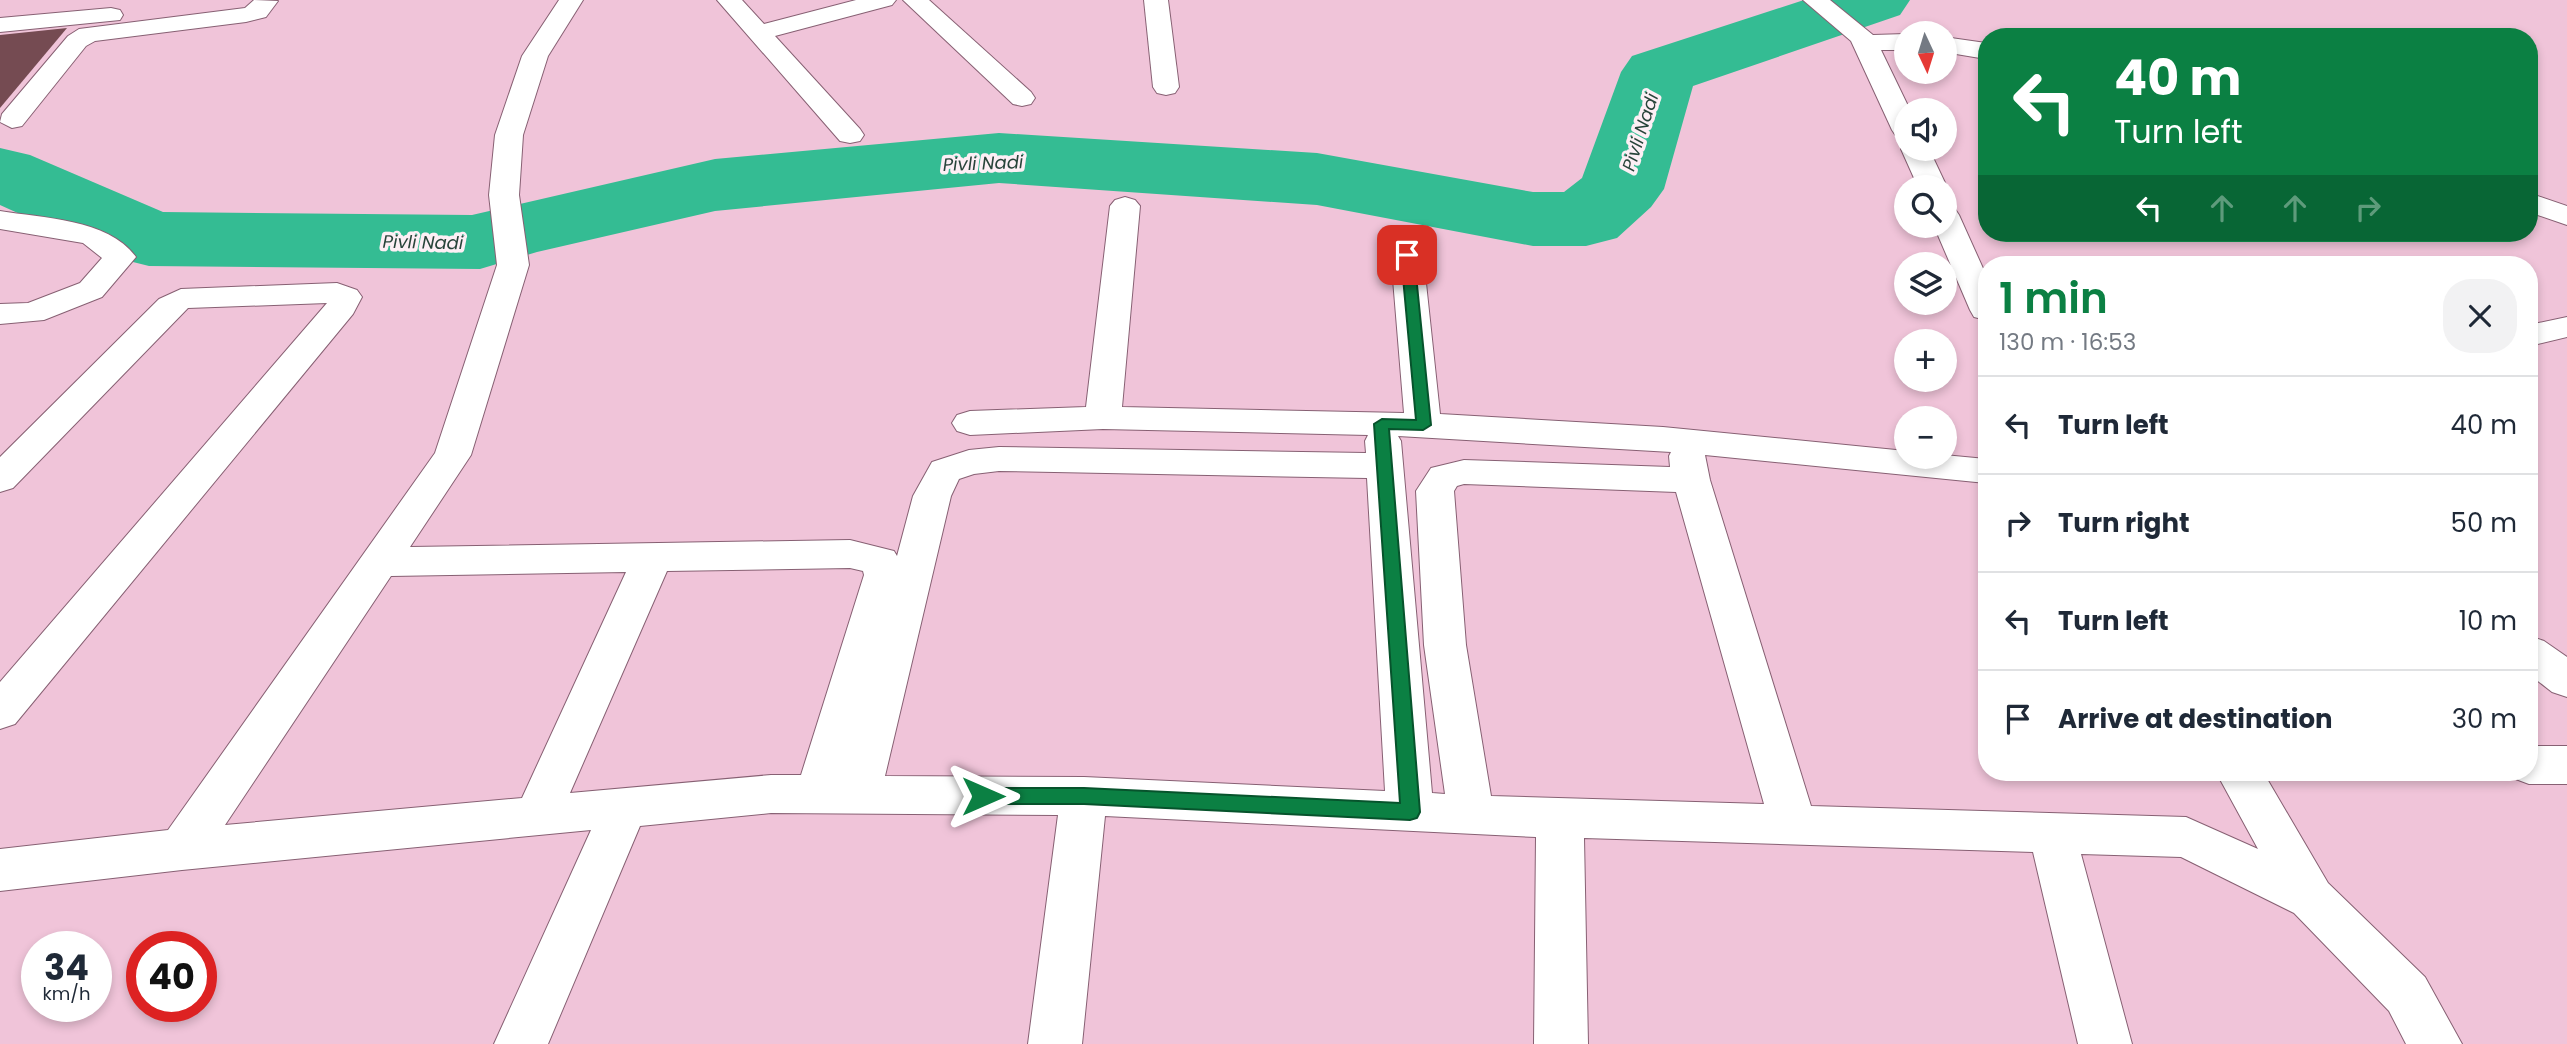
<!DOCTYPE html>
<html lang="en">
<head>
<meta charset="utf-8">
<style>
  :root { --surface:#fff; --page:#f2f2f3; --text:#1f2937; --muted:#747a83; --line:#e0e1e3; --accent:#0b8043 }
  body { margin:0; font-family:Poppins,sans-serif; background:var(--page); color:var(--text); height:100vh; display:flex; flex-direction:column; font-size:26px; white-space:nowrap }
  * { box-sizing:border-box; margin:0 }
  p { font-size:23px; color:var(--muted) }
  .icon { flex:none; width:38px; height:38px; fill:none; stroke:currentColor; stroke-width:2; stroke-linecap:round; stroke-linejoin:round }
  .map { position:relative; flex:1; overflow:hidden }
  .panel { position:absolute; left:1978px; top:256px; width:560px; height:525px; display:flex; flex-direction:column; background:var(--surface); border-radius:28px; box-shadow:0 4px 10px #0003 }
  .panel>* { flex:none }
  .guide { position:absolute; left:1978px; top:28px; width:560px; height:214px; border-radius:28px; box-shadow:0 4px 10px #0003; background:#0b8043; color:#fff; overflow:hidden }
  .needle { width:46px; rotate:176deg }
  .tools { position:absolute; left:1894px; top:21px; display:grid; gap:14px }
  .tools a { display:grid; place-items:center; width:63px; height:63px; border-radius:50%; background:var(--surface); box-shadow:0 4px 10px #0003; font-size:35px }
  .speed { position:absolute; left:21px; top:931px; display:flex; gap:14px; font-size:35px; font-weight:700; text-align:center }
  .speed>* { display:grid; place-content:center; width:91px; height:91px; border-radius:50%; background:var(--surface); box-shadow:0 4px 10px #0003; line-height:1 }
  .speed small { font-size:18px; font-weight:400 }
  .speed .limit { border:10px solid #d22; background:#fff; color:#111 }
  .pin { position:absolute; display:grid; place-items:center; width:60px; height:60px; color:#fff; margin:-30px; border-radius:14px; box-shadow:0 4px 10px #0006 }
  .me { position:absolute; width:77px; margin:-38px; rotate:90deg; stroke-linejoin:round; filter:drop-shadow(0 0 5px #0008) }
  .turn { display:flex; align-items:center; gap:24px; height:147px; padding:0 21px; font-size:32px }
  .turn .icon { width:91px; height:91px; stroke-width:2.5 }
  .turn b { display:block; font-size:49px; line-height:60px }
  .lanes { display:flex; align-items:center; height:66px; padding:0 21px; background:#0003; justify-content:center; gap:35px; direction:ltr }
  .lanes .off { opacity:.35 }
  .round { display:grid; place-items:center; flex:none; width:74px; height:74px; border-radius:28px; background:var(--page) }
  .overview { display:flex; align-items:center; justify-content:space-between; height:119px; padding:0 21px }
  h1 { font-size:42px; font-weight:600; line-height:52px; color:var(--accent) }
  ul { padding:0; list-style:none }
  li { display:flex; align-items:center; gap:21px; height:98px; padding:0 21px; border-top:2px solid var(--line) }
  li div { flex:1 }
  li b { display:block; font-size:26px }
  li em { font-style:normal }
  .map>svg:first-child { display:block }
</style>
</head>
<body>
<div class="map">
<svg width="2567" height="1044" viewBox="0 0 2567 1044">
  <rect width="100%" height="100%" fill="#f0c4d9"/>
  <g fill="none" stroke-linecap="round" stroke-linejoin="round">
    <!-- river -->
    <polygon fill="#34bc93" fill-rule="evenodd" points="1804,0 1910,0 1900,15 1693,86 1664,189 1651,207 1617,238 1586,246 1533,246 1317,205 999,183 715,211 537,252 480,269 149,266 117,258 0,205 0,148 30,155 163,212 472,215 715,159 999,133 1317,153 1533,192 1564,192 1582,178 1621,72 1632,56"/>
  </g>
  <!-- building -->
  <polygon fill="#754b52" points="67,28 0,108 0,35"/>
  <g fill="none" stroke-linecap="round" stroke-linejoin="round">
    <!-- minor casing -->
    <g stroke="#876073" stroke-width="2">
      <g id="minor">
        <polygon points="254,0 278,1 266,17 246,22 95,41 86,46 22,126 12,128 0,122 2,114 68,36 79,29 245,8"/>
        <path d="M559,0h24l-35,56 -25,79 -4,60 10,70 -58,190 -61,92 440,-7 44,11 3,5 16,-60 19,-34 37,-12 30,-3 367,6 -1,-12 3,-6 -265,-6 -133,6 -13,-4 -5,-8 5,-8 13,-4 116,-4 24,-201 5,-6 10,-3 10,3 5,6 -18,201 282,6 -13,-158 5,-7 11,-2 11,2 5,7 17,159 223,13 243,24v6h38v-2l42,4v24l-281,-28 5,25 101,326 375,11 72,32 -42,-77h47l65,111 97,94 37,67h-56l-17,-33 -95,-98 -113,-56 -100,-3 51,190h-54l-45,-192 -449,-14 4,206h-54l2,-207 -431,-21 -23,228h-54l30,-229 -287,-2 -131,13 -92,218h-54l97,-214 -409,40 -182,21v-42l168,-19 267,-377 62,-188 -8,-70 6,-60 27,-79zM1398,436l273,16 -2,4 1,11 -206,-7 -33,8 -15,23 8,154 21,149 -13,-1 -31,-352zM999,471l368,7 18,313 -301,-14 -199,-1 66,-280 8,-17 15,-5zM1464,484l212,8 88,312 -273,-8 -25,-151 -12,-154 3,-5zM850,568l13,3 1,4 -63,200h-30l-201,18 97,-222zM626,572l-104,226 -297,27 166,-249z"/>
        <polygon points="717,0 742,0 764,24 856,0 896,0 892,5 775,36 860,129 864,135 860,141 850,143 840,141"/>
        <polygon points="903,0 929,0 1031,92 1035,98 1031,104 1022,106 1013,104"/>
        <polygon points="1144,0 1168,0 1179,87 1175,93 1166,95 1157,93 1153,87"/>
        <polygon points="1803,0 1830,0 1873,35 1906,34 1906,50 1881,50 1910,110 1906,110 1906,138 1896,136 1892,130 1851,41"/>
        <polygon points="111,8 120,10 123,15 120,20 0,32 0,18"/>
        <polygon points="1944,37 1986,43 1986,59 1944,52"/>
        <polygon points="1905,143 1906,149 1929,149 1947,187 1944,190 1944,187 1918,187 1901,149"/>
        <polygon points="2529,193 2567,206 2567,225 2529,212"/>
        <polygon points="1944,206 1955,209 1959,215 1986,275 1986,320 1974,317 1970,310 1934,226 1944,226"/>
        <path d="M0,211c42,7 109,8 136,46l-34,40 -58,23 -44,4v-20l28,-1 52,-20 22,-25 -19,-15 -83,-14z"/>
        <polygon points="337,283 357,290 362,297 353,314 15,724 0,729 0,682 327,303 188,308 13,488 0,492 0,457 159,299 181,289"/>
        <polygon points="2567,317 2567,337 2529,346 2529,325"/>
        <polygon points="2529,636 2544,641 2567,657 2567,697 2552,692 2529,674"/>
        <polygon points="2529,746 2567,746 2567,784 2529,784 2513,778 2510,772 2529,772"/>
      </g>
    </g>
    <!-- minor -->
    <use href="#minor" fill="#fff" fill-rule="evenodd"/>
  </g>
  <!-- route -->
  <polygon fill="#0b8043" stroke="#07532c" stroke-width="2" points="1407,251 1414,255 1431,425 1423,430 1389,429 1420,812 1417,818 1410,820 1084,804 983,804 976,801 973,796 976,790 983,788 1084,788 1400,803 1374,424 1382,419 1416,420 1401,255"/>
  <g text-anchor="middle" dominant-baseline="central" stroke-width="7" stroke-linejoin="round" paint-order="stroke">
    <!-- far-water labels -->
    <g font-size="18" font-style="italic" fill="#28443a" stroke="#fdeff5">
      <text transform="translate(1640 132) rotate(-72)">Pivli Nadi</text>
      <text transform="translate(983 163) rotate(-2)">Pivli Nadi</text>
      <text transform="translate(423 242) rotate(1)">Pivli Nadi</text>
    </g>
  </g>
</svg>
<div class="tools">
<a><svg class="needle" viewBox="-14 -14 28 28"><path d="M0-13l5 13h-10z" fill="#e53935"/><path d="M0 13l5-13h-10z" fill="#747a83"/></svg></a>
<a><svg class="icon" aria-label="sound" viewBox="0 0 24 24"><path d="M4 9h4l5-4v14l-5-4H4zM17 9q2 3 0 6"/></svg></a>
<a><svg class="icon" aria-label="search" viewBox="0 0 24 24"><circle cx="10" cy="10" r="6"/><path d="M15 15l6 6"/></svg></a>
<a><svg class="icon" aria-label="layers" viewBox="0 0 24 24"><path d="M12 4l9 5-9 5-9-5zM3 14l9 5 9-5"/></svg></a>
<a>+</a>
<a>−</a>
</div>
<div class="speed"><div>34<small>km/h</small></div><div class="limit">40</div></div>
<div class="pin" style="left:1407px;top:255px;background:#d93025"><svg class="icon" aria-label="arrive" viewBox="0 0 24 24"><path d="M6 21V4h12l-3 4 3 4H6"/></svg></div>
<svg class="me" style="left:983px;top:796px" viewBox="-20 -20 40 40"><path d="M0-17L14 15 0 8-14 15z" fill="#0b8043" stroke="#fff" stroke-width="4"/></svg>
<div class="guide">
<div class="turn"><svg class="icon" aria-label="left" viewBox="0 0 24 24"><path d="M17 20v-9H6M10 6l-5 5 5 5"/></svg><div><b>40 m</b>Turn left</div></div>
<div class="lanes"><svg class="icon" aria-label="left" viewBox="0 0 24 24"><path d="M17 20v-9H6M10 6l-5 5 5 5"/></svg><svg class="icon off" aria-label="ahead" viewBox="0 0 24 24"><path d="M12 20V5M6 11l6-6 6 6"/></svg><svg class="icon off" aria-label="ahead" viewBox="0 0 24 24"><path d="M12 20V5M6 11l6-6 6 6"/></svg><svg class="icon off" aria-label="right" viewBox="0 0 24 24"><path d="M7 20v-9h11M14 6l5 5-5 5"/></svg></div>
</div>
<section class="panel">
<div class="overview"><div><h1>1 min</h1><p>130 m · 16:53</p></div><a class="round"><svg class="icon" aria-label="close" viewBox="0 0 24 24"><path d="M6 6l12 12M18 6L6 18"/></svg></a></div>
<ul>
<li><svg class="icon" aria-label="left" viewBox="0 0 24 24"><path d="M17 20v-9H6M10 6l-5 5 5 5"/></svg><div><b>Turn left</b></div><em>40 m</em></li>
<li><svg class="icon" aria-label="right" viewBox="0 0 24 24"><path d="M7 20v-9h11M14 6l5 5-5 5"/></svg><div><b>Turn right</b></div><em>50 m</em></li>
<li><svg class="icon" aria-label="left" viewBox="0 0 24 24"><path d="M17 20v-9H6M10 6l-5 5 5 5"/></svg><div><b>Turn left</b></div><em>10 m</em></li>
<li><svg class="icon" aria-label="arrive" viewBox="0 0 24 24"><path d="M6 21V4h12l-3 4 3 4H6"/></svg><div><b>Arrive at destination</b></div><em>30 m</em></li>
</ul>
</section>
</div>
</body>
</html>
